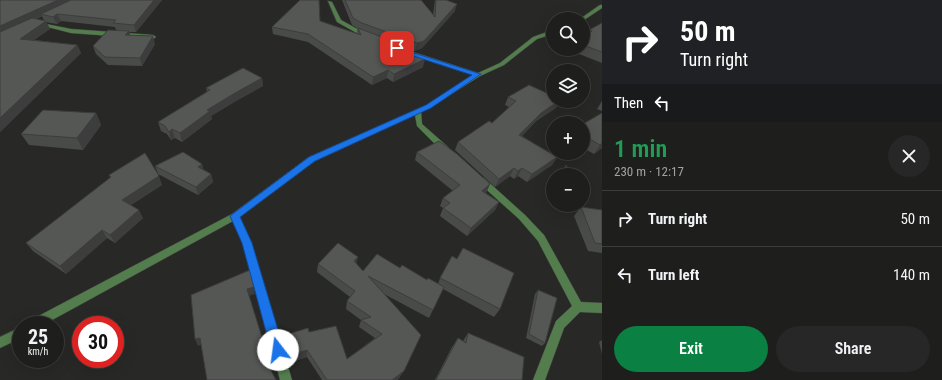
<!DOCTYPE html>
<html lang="en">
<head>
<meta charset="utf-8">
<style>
  :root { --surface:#1e1f1d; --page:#262726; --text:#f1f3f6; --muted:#a1a2a4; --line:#3c3d3b; --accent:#0b8043 }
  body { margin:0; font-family:"Roboto Condensed",sans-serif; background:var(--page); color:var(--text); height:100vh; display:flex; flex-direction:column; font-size:15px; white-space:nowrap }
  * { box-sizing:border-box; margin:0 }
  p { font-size:13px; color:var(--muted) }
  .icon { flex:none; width:22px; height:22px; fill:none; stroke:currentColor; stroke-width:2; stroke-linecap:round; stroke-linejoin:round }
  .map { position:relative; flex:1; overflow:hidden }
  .details { display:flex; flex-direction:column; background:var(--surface); width:340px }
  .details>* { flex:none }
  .banner { background:#202124; color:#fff; overflow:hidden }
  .fabs { position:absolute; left:546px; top:12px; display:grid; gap:8px }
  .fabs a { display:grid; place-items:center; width:44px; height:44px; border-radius:50%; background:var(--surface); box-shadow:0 4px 16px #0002,0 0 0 1px var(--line); font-size:20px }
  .speed { position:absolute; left:12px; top:316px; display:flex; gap:8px; font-size:20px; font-weight:700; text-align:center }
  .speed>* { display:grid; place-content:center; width:52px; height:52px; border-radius:50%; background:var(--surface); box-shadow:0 4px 16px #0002,0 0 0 1px var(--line); line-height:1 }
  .speed small { font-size:10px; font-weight:400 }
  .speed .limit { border:6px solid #d22; background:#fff; color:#111 }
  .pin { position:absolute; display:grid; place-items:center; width:34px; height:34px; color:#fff; margin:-17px; border-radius:8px; box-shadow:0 2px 6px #0006 }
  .me { position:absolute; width:44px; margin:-22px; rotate:345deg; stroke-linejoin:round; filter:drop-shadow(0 0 3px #0008) }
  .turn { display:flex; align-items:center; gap:14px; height:84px; padding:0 12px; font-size:18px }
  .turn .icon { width:52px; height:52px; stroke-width:2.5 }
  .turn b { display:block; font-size:28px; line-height:34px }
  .then { display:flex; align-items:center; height:38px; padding:0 12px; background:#0003; gap:8px; font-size:15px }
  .round { display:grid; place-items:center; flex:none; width:42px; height:42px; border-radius:21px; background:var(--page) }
  .head { display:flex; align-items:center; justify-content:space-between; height:68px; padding:0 12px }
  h1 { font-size:24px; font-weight:600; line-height:30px; color:#1e9e55 }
  .cta { display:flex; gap:8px; margin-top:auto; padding:8px 12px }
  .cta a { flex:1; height:46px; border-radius:24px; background:var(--accent); color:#fff; font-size:16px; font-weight:600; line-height:46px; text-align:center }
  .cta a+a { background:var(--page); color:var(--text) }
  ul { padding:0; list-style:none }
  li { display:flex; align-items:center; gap:12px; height:56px; padding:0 12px; border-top:1px solid var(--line) }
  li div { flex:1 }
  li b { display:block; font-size:15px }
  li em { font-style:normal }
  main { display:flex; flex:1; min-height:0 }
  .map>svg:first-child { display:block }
</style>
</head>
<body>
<main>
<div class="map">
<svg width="602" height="380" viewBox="0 0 602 380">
  <rect width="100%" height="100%" fill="#282927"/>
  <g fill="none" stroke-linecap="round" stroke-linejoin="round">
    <!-- minor casing -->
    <g stroke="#444543" stroke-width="1">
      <g id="minor">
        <polygon points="328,1 332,2 341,20 368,35 368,37 364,37 337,22"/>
        <polygon points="600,5 602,5 602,8 584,20 580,19"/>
        <polygon points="36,22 71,29 153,35 156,37 153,39 71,33 36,24"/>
        <polygon points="553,30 553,34 537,39 504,65 480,76 431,107 421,112 422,124 448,147 449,149 448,151 442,151 417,126 415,115 315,161 240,217 251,243 292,380 280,380 243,243 233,221 43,325 28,325 29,321 232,214 309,157 427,105 473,75 406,53 406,51 410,51 478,73 500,63 533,37"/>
        <polygon points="481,177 484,178 525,215 544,235 581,302 602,303 602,313 580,312 564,328 545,380 533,380 556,321 572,306 538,241 519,219 478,182 477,180 478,178"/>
        <polygon points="21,327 21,338 0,348 0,337"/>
      </g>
    </g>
    <!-- minor -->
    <use href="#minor" fill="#547d4e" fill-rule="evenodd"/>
  </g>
  <!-- wall -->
  <g fill="#494b49" fill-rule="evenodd">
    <path d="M0,0h162l-26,32h-7l1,4 25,8 -13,22 -34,-1 -12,-11 -3,-8 23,-16 -1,-3 -54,-6 -4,3 -11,-2 4,7 -16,11 43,5 4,8 -81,79zM42,16l2,5 -8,-2 5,-2z"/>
    <polygon points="342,0 421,0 433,15 435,0 446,0 455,11 422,48 415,51 408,48 407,50 423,67 393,82 387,78 372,85 308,42 273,34 272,27 320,21 357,34 357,28 352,25"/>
    <polygon points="602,23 602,63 574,52 575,49 583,49 583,37 587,34 589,30"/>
    <polygon points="262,78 263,86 236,101 211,116 212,119 182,142 175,138 171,140 167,134 161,131 158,122 207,92 206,88"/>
    <polygon points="508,97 556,108 536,121 522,136 557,157 552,165 527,182 518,176 514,179 510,176 495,187 455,150 458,142 492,123 509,107 505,105"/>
    <polygon points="602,101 602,111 597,109"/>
    <polygon points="96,113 101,125 83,150 29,145 21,134"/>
    <polygon points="602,113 602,148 594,154 583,148 583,124"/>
    <polygon points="417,152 490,184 486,193 499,202 495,210 467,236 440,216 443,208 440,206 443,198 453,191 415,160"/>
    <polygon points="202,164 203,169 211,174 213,182 198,195 158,174 155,166"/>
    <polygon points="566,165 571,175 560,175 560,174"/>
    <polygon points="109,175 162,185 131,205 143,218 115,243 107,238 66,274 33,251 26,243 110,178"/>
    <polygon points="554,205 579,205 576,208 553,206"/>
    <polygon points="581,207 602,210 602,253 588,251 574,216"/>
    <polygon points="318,264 356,264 363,271 400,268 427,280 438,284 440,278 500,309 494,317 443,289 429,318 384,294 400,377 397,380 322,380 307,357 288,363 283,343 282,336 309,332 347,359 375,338 359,327 361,320 346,309 347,301 350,297 317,272"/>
    <polygon points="538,290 545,343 542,346 526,338 535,294"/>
    <polygon points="468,333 522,380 435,380 452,347 458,338 463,341"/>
    <polygon points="602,340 602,354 599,342"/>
  </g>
  <!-- shaded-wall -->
  <g fill="#3c3d3c">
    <polygon points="58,0 78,0 41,14 42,16 0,35 0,26"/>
    <polygon points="154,0 162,0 136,32 134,25"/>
    <polygon points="457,4 455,11 422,48 415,51 417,43"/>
    <polygon points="57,14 61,21 57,24 53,17"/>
    <polygon points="46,21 50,29 25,46 20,39"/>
    <polygon points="129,31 131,39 125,35"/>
    <polygon points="153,36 155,44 142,66 140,58"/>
    <polygon points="77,45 81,53 0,132 0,118"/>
    <polygon points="425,59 423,67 393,82 394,74"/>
    <polygon points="388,70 387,78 372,85 373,77"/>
    <polygon points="262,78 263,86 236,101 211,116 212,119 182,142 180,133 207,110 235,93"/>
    <polygon points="559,101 560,101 556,108 536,121 515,143 519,135 541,113"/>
    <polygon points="96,113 101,125 83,150 77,138"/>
    <polygon points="172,129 175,138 171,140 169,132"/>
    <polygon points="602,143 602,148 594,154 600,145"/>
    <polygon points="557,157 552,165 527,182 532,174"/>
    <polygon points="202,164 204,172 198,167"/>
    <polygon points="514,168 510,176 495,187 499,179"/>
    <polygon points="522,168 518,176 514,179 518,171"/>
    <polygon points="211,174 213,182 198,195 196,187"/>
    <polygon points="159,176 162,185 126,208 122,200"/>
    <polygon points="490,184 486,193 478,199 482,191"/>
    <polygon points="499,202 495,210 467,236 471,228"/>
    <polygon points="139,210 143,218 115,243 110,235"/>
    <polygon points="102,230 107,238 66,274 60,266"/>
    <polygon points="358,257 356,265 354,261"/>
    <polygon points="254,287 255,294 248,296 247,289"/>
    <polygon points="200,338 202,344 198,346 195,339"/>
    <polygon points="307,350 307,357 288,363 288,356"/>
    <polygon points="274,361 275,367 268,369 267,363"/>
    <polygon points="404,371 400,377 397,380 392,380"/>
  </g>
  <!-- building -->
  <g fill="#555755" stroke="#3c3d3c">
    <polygon points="0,0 58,0 0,26"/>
    <polygon points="71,0 154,0 134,25 113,23 116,20 57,14 53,17 41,14"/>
    <polygon points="300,0 319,0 320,21 361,35 358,28 408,47 404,48 425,59 394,74 388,70 373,77 308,34 272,27"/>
    <polygon points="345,0 421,0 435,17 436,0 446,0 457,4 424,41 417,43 362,23 353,18"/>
    <polygon points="32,18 46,21 20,39 77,45 0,118 0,32"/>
    <polygon points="602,23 602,52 583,45 583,37 592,31 589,30"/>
    <polygon points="108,30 129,31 125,35 153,36 140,58 105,57 93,46"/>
    <polygon points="243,68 262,78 235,93 207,110 210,111 180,133 172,129 169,132 165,126 158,122 210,90 206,88"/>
    <polygon points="529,85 553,96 553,101 559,101 541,113 519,135 557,157 532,174 522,168 518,171 514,168 499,179 458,142 489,121 492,123 516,101 508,97"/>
    <polygon points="43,110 96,113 77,138 21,134"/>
    <polygon points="602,113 602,143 600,145 583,135 583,124"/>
    <polygon points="439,141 457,154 490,184 482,191 499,202 471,228 443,208 450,203 443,198 460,185 417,152"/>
    <polygon points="183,152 202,164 198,167 211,174 196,187 155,166"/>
    <polygon points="145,153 159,176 122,200 139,210 110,235 102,230 60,266 26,243 111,177 109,175"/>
    <polygon points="566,165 571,175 564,175"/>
    <polygon points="581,207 602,210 602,244 595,243"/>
    <polygon points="338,243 358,257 354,261 363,271 377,254 400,268 402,265 427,280 428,278 444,287 433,310 368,276 421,335 404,371 392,380 327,380 307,350 288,356 282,336 308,328 309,332 336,326 347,359 382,334 361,320 371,317 347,301 355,291 318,264"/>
    <polygon points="463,248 514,273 500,309 440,278 452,256 457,259"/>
    <polygon points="250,270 254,287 247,289 265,347 270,344 274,361 267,363 276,380 207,380 200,338 195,339 191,295"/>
    <polygon points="538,290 557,298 545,343 529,334"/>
    <polygon points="468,333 524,357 522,380 436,380 458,338 466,343"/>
  </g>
  <!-- route -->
  <polygon fill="#1a73e8" stroke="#114b97" points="395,47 481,74 431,108 315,161 240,217 252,243 284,350 282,355 278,357 273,355 271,350 242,243 230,216 309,157 426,105 472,75 395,50"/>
</svg>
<div class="fabs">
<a><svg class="icon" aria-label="search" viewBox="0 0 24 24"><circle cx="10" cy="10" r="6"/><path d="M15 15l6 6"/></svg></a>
<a><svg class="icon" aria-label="layers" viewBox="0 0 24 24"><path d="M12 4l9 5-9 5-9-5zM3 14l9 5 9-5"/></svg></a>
<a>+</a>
<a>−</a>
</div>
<div class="speed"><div>25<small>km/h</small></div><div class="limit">30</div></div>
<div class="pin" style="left:397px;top:48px;background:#d93025"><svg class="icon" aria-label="arrive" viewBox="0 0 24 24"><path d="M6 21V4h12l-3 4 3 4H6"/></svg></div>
<svg class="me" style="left:278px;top:350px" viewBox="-20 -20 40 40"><circle r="19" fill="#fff"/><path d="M0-13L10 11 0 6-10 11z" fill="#1a73e8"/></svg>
</div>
<section class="details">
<div class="banner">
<div class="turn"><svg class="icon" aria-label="right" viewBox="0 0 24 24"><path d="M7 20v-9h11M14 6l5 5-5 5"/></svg><div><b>50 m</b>Turn right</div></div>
<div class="then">Then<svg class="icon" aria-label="left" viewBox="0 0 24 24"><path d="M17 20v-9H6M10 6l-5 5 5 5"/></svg></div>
</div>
<div class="head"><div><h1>1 min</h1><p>230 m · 12:17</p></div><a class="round"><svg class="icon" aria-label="close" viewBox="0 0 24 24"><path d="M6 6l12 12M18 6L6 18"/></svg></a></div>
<ul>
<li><svg class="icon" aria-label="right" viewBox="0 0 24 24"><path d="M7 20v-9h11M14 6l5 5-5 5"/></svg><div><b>Turn right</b></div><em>50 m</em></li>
<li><svg class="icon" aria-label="left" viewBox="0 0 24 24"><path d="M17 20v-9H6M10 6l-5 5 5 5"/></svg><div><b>Turn left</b></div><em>140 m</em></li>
</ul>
<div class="cta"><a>Exit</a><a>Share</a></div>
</section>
</main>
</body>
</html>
